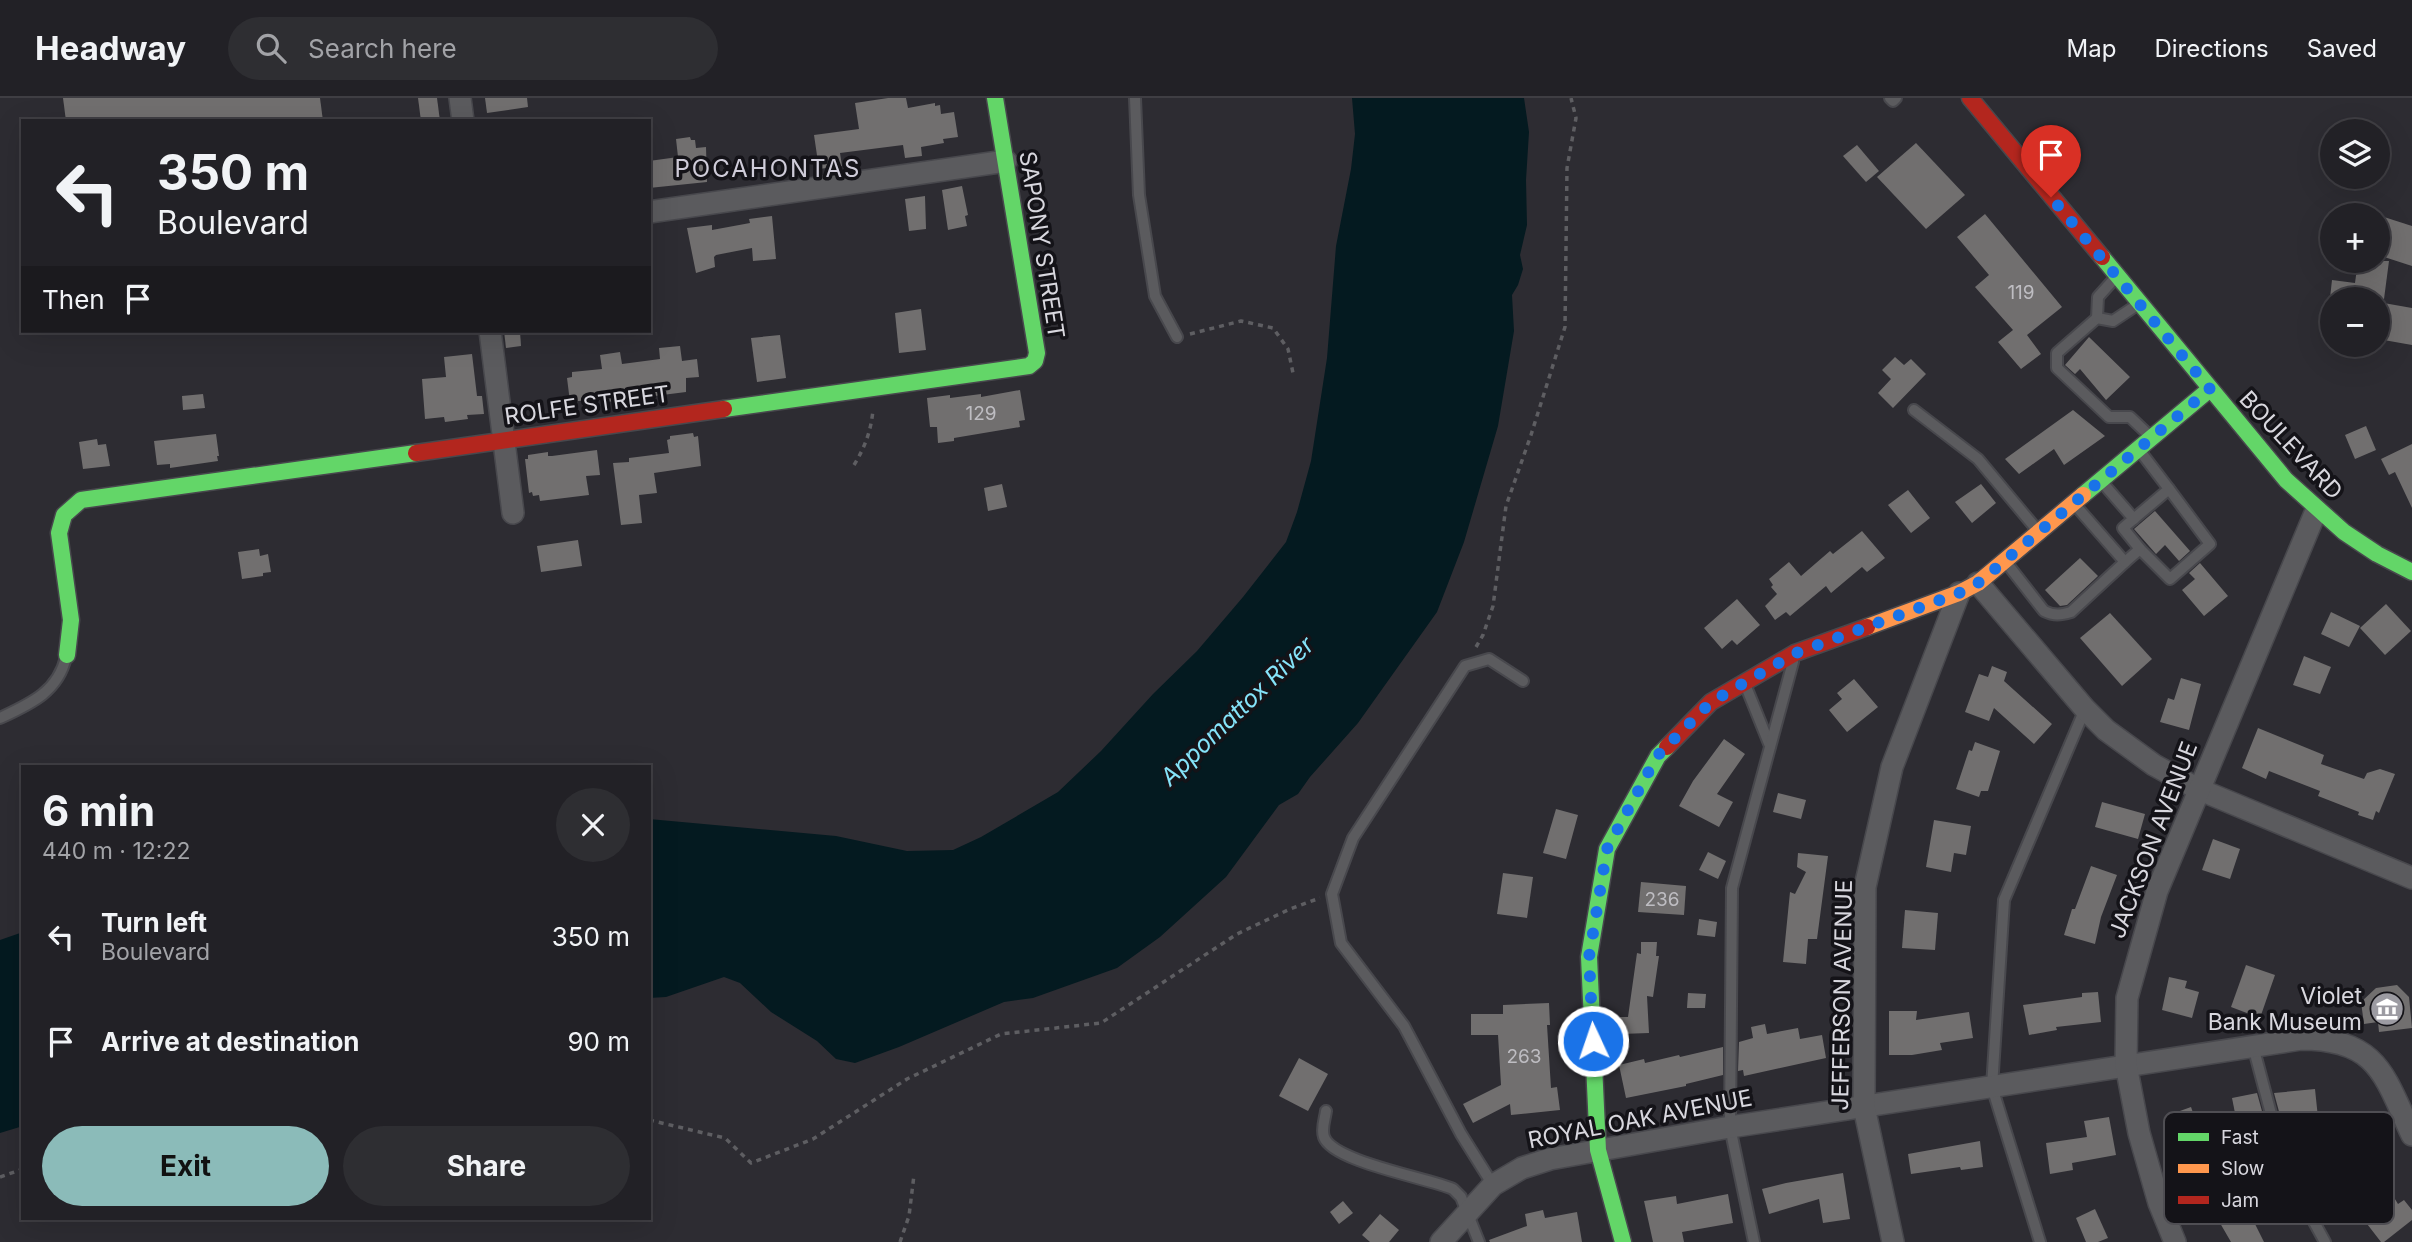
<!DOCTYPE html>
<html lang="en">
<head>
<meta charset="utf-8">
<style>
  :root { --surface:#222126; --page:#2e2e32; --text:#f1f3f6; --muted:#a2a3a7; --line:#3f3e43; --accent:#8bbbb9 }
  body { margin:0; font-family:Inter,sans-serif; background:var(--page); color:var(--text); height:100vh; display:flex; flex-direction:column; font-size:26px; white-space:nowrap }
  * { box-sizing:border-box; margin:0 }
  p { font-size:23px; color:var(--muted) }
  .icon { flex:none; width:38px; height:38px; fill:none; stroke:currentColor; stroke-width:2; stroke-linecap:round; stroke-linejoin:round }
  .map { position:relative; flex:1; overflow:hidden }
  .panel { position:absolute; left:21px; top:667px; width:630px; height:455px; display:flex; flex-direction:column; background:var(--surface); border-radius:0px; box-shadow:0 7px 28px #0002,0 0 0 2px var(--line) }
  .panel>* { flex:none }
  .banner { position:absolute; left:21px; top:21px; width:630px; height:214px; border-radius:0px; box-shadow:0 7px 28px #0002,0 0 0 2px var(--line); background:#222126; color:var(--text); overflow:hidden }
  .fabs { position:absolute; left:2320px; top:21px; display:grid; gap:14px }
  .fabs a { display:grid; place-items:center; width:70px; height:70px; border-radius:50%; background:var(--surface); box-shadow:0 7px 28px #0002,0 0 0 2px var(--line); font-size:35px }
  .pin { position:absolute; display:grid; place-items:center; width:60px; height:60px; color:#fff; margin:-72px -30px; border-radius:50% 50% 50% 0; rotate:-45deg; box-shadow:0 0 7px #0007 }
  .pin .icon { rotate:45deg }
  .me { position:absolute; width:77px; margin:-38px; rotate:357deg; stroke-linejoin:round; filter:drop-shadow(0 0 5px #0008) }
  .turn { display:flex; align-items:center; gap:24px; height:147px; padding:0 21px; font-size:32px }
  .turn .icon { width:91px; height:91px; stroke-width:2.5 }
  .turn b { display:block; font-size:49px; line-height:60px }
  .then { display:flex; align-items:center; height:66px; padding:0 21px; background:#0003; gap:14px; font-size:26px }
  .round { display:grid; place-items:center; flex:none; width:74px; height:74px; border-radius:37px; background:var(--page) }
  .head { display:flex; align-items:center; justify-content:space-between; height:119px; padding:0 21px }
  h1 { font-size:42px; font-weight:700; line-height:52px }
  .cta { display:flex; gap:14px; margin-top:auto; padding:14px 21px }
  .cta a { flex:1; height:80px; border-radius:42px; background:var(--accent); color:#111; font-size:28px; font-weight:700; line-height:80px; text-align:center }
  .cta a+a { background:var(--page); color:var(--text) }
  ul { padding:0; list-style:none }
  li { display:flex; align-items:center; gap:21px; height:105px; padding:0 21px }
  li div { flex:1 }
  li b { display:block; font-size:26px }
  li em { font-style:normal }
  header { display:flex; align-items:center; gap:42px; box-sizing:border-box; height:98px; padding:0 35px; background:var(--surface); border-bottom:2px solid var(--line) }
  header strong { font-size:33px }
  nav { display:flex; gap:38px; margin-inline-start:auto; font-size:24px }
  .search { width:490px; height:63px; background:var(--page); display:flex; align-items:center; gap:18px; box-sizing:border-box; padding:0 24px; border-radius:38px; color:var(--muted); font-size:26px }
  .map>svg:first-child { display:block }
</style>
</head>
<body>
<header>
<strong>Headway</strong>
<div class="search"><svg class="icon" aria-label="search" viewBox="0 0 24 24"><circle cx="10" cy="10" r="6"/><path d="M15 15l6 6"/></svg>Search here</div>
<nav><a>Map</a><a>Directions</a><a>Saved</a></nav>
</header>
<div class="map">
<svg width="2412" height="1144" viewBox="0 0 2412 1144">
  <rect width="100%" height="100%" fill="#2d2c32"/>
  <!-- water -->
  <g fill="#041a20">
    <polygon points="1352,0 1524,0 1529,34 1526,82 1527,127 1520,157 1523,171 1518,187 1512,197 1514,233 1498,328 1464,444 1437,514 1358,625 1310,679 1298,696 1279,707 1226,779 1160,839 1117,870 1033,900 1004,904 899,949 855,965 836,961 817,943 771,914 740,885 724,879 666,899 649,900 649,721 836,738 907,753 953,752 981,739 1058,694 1101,653 1153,596 1197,553 1243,499 1286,444 1297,414 1311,363 1327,260 1336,148 1351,71 1355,36"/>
    <polygon points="23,834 23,1028 0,1035 0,842"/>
  </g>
  <!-- building -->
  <g fill="#716f6f">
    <polygon points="63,0 320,0 323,23 66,23"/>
    <polygon points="418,0 437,0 440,23 421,23"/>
    <polygon points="485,0 527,0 528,9 487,15"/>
    <polygon points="888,0 906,0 908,10 935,5 935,8 940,7 941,16 954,14 958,39 943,41 944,45 921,49 922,58 905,60 903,47 840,55 842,68 819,71 814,37 859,31 855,5"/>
    <polygon points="690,39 691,42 695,42 696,50 706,49 707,84 649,90 649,63 678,59 676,41"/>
    <polygon points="1916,45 1965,97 1926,131 1877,79"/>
    <polygon points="1857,47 1879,73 1866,84 1843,58"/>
    <polygon points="962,88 968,117 965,118 967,128 948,132 942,92"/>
    <polygon points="925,98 926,131 909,133 905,101"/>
    <polygon points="1985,116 2062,209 2027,237 2041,256 2021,271 1998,244 2013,232 1975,189 1989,177 1957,139"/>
    <polygon points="772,118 776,161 753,163 752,150 716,157 714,159 715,169 696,175 687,130 712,127 712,132 750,125 749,121"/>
    <polygon points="2384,119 2412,128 2412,168 2378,157 2378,137"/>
    <polygon points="2358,163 2389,163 2384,201 2330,200 2332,182 2355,185"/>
    <polygon points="2378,204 2412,210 2412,247 2378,241"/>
    <polygon points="921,211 926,252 899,255 895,215"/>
    <polygon points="504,233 520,233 521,248 506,250"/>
    <polygon points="780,237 786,280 757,284 751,240"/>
    <polygon points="2089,239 2130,279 2106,302 2080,271 2075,276 2065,267"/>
    <polygon points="680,248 682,263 697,261 699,279 686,280 686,294 607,304 606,300 570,304 567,280 572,279 572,274 602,271 600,257 620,254 622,266 660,261 659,250"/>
    <polygon points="472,256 477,298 482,298 484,316 467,317 468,321 445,324 444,319 425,321 422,281 446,279 444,259"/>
    <polygon points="1895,259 1904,267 1911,261 1926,276 1893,310 1878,295 1891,281 1882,272"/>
    <polygon points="1020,292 1025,322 1019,323 1020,329 954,340 954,343 938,345 937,329 930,329 927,300 950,297 950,300 981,296 981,299"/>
    <polygon points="203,296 205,310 183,312 182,298"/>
    <polygon points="2073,312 2105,338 2064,367 2054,351 2019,376 2005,361"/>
    <polygon points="2366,328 2376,352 2355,361 2345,337"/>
    <polygon points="693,335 694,339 698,338 701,368 654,375 657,395 639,397 642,425 621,427 613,365 629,364 629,360 669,355 667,342 670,341 670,338"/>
    <polygon points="216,336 219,358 217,358 218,363 170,370 170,366 157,367 154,343"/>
    <polygon points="97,341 98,347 106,346 110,368 83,371 79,344"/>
    <polygon points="2412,346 2412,410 2395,374 2389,377 2381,361"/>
    <polygon points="597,352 600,377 586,378 589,397 540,403 539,397 533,398 532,394 529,395 525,361 528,361 528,357 548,354 548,358 552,358"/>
    <polygon points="1002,386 1007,409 988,413 984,390"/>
    <polygon points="1981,386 1996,405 1972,425 1955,404"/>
    <polygon points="1908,392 1930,420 1911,435 1888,407"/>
    <polygon points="2155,413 2190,453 2179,463 2165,447 2156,456 2134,431"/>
    <polygon points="1862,433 1885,460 1867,474 1862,469 1831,495 1826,488 1790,518 1786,514 1775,522 1765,508 1777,496 1771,489 1773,487 1769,481 1789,464 1801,478 1830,453 1833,456"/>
    <polygon points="578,442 582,468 541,474 537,448"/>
    <polygon points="259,451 260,458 268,456 271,474 263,475 263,478 242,481 238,454"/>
    <polygon points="2080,460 2098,478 2067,507 2060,508 2045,492"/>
    <polygon points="2200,465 2228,498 2204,518 2182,492 2195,481 2189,475"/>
    <polygon points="1737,501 1760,527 1737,547 1732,542 1722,551 1704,530"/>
    <polygon points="2386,506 2411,533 2385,557 2360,530"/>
    <polygon points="2331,514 2360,528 2349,549 2321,536"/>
    <polygon points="2110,515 2152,561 2122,588 2080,540"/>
    <polygon points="2304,558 2331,569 2320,596 2293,587"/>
    <polygon points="1992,568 2007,574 2004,583 2052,626 2034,646 1994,610 1989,623 1965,614 1979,576 1988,579"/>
    <polygon points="2181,580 2201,586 2189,632 2160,624 2168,600 2174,602"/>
    <polygon points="1854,581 1878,609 1847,634 1829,612 1842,601 1837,595"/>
    <polygon points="2258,630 2324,657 2321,666 2364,681 2367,675 2380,671 2395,676 2379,715 2376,713 2373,722 2358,717 2359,714 2318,698 2320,693 2269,673 2266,681 2242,670"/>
    <polygon points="1724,641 1745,656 1717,696 1733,704 1719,729 1679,708 1693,683"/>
    <polygon points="1975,644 2000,653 1988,693 1981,693 1979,699 1956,691 1969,652 1972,653"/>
    <polygon points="1778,695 1806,702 1801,721 1773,714"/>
    <polygon points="2102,704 2145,716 2138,741 2095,729"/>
    <polygon points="1556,711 1578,717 1566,761 1543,755"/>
    <polygon points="1934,722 1971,728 1966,757 1954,755 1951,774 1926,769"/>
    <polygon points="2213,741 2240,751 2230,781 2202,772"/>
    <polygon points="1708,754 1726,763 1718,781 1699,772"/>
    <polygon points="1798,755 1828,758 1817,841 1808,841 1806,866 1783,864 1790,794 1795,796 1806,774 1797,769"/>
    <polygon points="2091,768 2117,777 2101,819 2095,846 2064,837 2072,811 2075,811"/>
    <polygon points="1503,775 1533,779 1527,820 1497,816"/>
    <polygon points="1641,784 1686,788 1684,817 1638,814"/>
    <polygon points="1905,812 1938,815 1935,852 1902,850"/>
    <polygon points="1699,821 1717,824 1715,839 1697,837"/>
    <polygon points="1641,844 1657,844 1656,858 1659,858 1653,899 1647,898 1649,935 1621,936 1620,919 1628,919 1637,855 1641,856"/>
    <polygon points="2246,867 2275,877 2260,920 2231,909"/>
    <polygon points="2169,879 2187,883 2185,890 2199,894 2192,920 2162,912"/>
    <polygon points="2397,887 2409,899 2412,930 2379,934 2378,924 2364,926 2361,904 2376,890"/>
    <polygon points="2098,894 2101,924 2056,929 2057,932 2029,937 2023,907 2082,899 2082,895"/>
    <polygon points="1688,895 1706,896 1705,910 1687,910"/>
    <polygon points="1549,905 1550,927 1547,927 1551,990 1557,989 1560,1012 1511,1017 1510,1006 1473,1025 1463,1006 1501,987 1498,937 1471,937 1471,916 1503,916 1503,907"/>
    <polygon points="1889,913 1917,913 1916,922 1969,914 1973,940 1940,945 1942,952 1912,957 1889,957"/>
    <polygon points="1765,926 1767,936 1798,930 1800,941 1822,937 1826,960 1744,978 1743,972 1738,973 1739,944 1753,940 1751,929"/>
    <polygon points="1723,949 1723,977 1686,986 1686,988 1626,1000 1619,967 1644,961 1645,965 1679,957 1680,959"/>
    <polygon points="1299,960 1328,976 1308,1013 1279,998"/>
    <polygon points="2315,991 2320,1039 2286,1043 2284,1021 2281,1021 2274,995"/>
    <polygon points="2257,995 2265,1024 2238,1030 2232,1000"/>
    <polygon points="2191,1009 2199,1032 2174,1040 2166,1018"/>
    <polygon points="2109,1019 2116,1057 2072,1065 2073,1072 2050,1076 2046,1045 2087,1039 2084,1023"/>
    <polygon points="1980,1043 1983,1069 1961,1072 1960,1069 1911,1076 1908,1056"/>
    <polygon points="2371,1062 2398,1106 2404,1102 2412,1112 2412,1122 2384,1144 2381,1144 2364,1122 2378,1111 2362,1089 2359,1091 2349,1075"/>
    <polygon points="1843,1075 1850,1121 1823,1125 1819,1101 1769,1116 1762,1091 1786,1085"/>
    <polygon points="2223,1079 2235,1111 2245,1106 2264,1144 2231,1144 2209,1106 2202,1087"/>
    <polygon points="1728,1096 1733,1125 1682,1134 1684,1144 1653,1144 1644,1103 1676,1098 1677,1106"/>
    <polygon points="1343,1103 1353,1115 1339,1126 1330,1114"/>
    <polygon points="2095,1111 2108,1140 2098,1144 2086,1144 2076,1120"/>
    <polygon points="1543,1112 1545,1120 1577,1114 1582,1144 1490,1144 1489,1142 1527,1128 1525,1116"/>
    <polygon points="1380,1116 1399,1132 1389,1144 1370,1144 1362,1137"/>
  </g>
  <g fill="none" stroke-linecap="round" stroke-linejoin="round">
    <!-- lane casing -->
    <g stroke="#48484d" stroke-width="14">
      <g id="lane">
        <polyline points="1135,0 1139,97 1155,198 1177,239"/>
        <polyline points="1890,0 1893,3 1896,0"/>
        <polyline points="2137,207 2113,223 2097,220 2057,255 2057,270 2109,319 2130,319 2150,338"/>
        <polyline points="2097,220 2098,199 2115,180"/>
        <polyline points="1914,312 1978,361 2038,433"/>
        <polyline points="2101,383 2134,421"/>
        <polyline points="2140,451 2170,481 2210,446 2169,391"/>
        <path d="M2005,463l39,50c10,5 17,4 27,1l54,-50 -49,-56"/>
        <polyline points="2125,464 2140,451 2123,430 2169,391 2140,353"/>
        <polyline points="1745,586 1770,648"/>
        <path d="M0,620c30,-14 58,-26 66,-61"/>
        <polyline points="2253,948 2283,1061 2296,1091 2325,1144"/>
        <path d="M1326,1013c-1,8 -5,18 -2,26 9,25 104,41 129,52l8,8 18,45"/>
        <polyline points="1493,1087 1461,1036 1404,928 1341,845 1332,796 1353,740 1465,568 1489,561 1523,583"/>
        <polyline points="1754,1144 1730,1029 1732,790 1793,564"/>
        <polyline points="2040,1144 1992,989 2004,802 2085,611"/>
      </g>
    </g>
    <!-- street casing -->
    <g stroke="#48484d" stroke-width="24">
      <g id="street">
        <polyline points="460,0 463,23"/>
        <polyline points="649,114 1006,63"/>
        <polyline points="490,233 513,415"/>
        <polyline points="1978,485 2085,611 2106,632 2154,667 2198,691 2412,780"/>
        <path d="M1441,1144l52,-57 29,-17 28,-9 180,-32 571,-88c77,0 83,36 111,96"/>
        <polyline points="1893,1144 1864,1009 1865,789 1892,669 1959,495"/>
        <polyline points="2175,1144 2159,1105 2139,1035 2126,967 2127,900 2157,793 2316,413"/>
      </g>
    </g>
    <!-- fast casing -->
    <g stroke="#48484d" stroke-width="19">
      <g id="fast">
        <polyline points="2102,159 2286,382 2344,434 2377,456 2412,474"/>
        <polyline points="724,311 1029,268 1035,263 1037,255 995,0"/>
        <polyline points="2083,397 2210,291"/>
        <polyline points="67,557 71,522 59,435 64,417 81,402 416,355"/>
        <polyline points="1623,1144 1598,1052 1589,859 1607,751 1658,658 1667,649"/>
      </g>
    </g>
    <!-- slow casing -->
    <g stroke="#48484d" stroke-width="19">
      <polyline id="slow" points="1867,529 1959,495 1978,485 2083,397"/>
    </g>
    <!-- jam casing -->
    <g stroke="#48484d" stroke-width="19">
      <g id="jam">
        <polyline points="1970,0 2102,159"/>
        <polyline points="416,355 724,311"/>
        <polyline points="1667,649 1711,604 1795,555 1867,529"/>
      </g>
    </g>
    <!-- path -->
    <g stroke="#5e5e62" stroke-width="3.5" stroke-dasharray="5 5" stroke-linecap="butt">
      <polyline points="1190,236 1241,223 1273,230 1288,251 1293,275"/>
      <path d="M854,367c11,-18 17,-34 19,-55"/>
      <polyline points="1476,549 1483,537 1493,508 1506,408 1531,337 1565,229 1567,70 1576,20 1571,0"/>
      <polyline points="649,1022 725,1040 751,1065 813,1041 907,981 1001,936 1101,925 1237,836 1290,811 1320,800"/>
      <polyline points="0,1079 23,1071"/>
      <polyline points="900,1144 909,1118 914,1077"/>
    </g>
    <!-- lane -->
    <use href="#lane" stroke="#5b5b5e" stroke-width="10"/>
    <!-- street -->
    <use href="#street" stroke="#5b5b5e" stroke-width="21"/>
    <!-- fast -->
    <use href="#fast" stroke="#63d668" stroke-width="16"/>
    <!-- slow -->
    <use href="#slow" stroke="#ff974d" stroke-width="16"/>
    <!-- jam -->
    <use href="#jam" stroke="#b3261e" stroke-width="16"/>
  </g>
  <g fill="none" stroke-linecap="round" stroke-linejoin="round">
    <!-- route -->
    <polyline stroke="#1a73e8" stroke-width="12" stroke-dasharray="0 21.6" points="1593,943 1589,859 1607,751 1657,658 1711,604 1796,555 1959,495 1978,485 2210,291 2051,99"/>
  </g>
  <!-- icons -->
  <defs>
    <g id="museum-disc" transform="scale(1.75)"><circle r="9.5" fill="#9c9ba2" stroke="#141318"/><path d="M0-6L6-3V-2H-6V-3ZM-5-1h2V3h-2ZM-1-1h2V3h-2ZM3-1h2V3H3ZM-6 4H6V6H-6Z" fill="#fff"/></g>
  </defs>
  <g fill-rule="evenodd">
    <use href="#museum-disc" x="2387" y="911"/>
  </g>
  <g text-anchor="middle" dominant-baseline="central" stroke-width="7" stroke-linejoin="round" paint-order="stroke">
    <!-- number labels -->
    <g font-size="19" fill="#bebdc2">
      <text x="2021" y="194">119</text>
      <text x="981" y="315">129</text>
      <text x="1662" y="801">236</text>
      <text x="1524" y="958">263</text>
    </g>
    <!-- street labels -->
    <g font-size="23" fill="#d8d7de" stroke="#141318">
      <text transform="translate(1042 147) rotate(81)">SAPONY STREET</text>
      <text transform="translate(587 307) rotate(-8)">ROLFE STREET</text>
      <text transform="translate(2291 347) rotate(47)">BOULEVARD</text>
      <text transform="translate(2153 742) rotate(-69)">JACKSON AVENUE</text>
      <text transform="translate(1842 897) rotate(-89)">JEFFERSON AVENUE</text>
      <text transform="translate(1640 1021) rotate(-11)">ROYAL OAK AVENUE</text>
    </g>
    <!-- poi labels -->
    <g font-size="23" fill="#d8d7de" stroke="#141318" text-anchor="end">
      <text x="2362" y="898">Violet<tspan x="2362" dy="26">Bank Museum</tspan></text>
    </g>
    <!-- neighbourhood labels -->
    <g font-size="24" letter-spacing="2" fill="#cfccd9" stroke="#141318">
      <text x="768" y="70">POCAHONTAS</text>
    </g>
    <!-- water labels -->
    <g font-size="24" font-style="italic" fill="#85e3f9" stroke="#141318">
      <text transform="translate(1237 613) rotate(-44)">Appomattox River</text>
    </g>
  </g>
  <!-- legend -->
  <rect x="2164" y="1014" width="230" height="112" rx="10" fill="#141318" stroke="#4f4e53" stroke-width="2"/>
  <rect x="2178" y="1035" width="31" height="8" fill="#63d668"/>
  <rect x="2178" y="1066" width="31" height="9" fill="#ff974d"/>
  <rect x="2178" y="1098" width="31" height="8" fill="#b3261e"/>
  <g font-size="19" fill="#d8d7de">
    <text x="2221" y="1046">Fast</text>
    <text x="2221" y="1077">Slow</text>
    <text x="2221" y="1109">Jam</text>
  </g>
</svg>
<div class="fabs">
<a><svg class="icon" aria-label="layers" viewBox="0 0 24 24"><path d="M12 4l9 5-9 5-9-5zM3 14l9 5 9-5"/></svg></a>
<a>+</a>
<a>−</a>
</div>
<div class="pin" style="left:2051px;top:99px;background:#d93025"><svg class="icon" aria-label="arrive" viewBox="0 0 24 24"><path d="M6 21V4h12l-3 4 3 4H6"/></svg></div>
<svg class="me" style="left:1593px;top:943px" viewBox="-20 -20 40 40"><circle r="17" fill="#1a73e8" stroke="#fff" stroke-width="3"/><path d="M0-11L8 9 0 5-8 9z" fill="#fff"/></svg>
<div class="banner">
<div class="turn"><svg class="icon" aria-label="left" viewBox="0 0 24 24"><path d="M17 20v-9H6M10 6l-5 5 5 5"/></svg><div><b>350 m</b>Boulevard</div></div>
<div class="then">Then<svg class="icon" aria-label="arrive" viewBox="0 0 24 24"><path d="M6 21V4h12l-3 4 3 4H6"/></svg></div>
</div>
<section class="panel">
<div class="head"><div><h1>6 min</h1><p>440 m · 12:22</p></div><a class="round"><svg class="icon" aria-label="close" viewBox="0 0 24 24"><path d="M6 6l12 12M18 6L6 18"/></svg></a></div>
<ul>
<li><svg class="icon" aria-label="left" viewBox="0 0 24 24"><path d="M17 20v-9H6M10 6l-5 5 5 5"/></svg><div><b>Turn left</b><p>Boulevard</p></div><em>350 m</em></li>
<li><svg class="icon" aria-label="arrive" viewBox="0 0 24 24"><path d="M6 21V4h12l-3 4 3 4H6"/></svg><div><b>Arrive at destination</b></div><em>90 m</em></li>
</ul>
<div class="cta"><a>Exit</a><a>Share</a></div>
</section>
</div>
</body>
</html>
